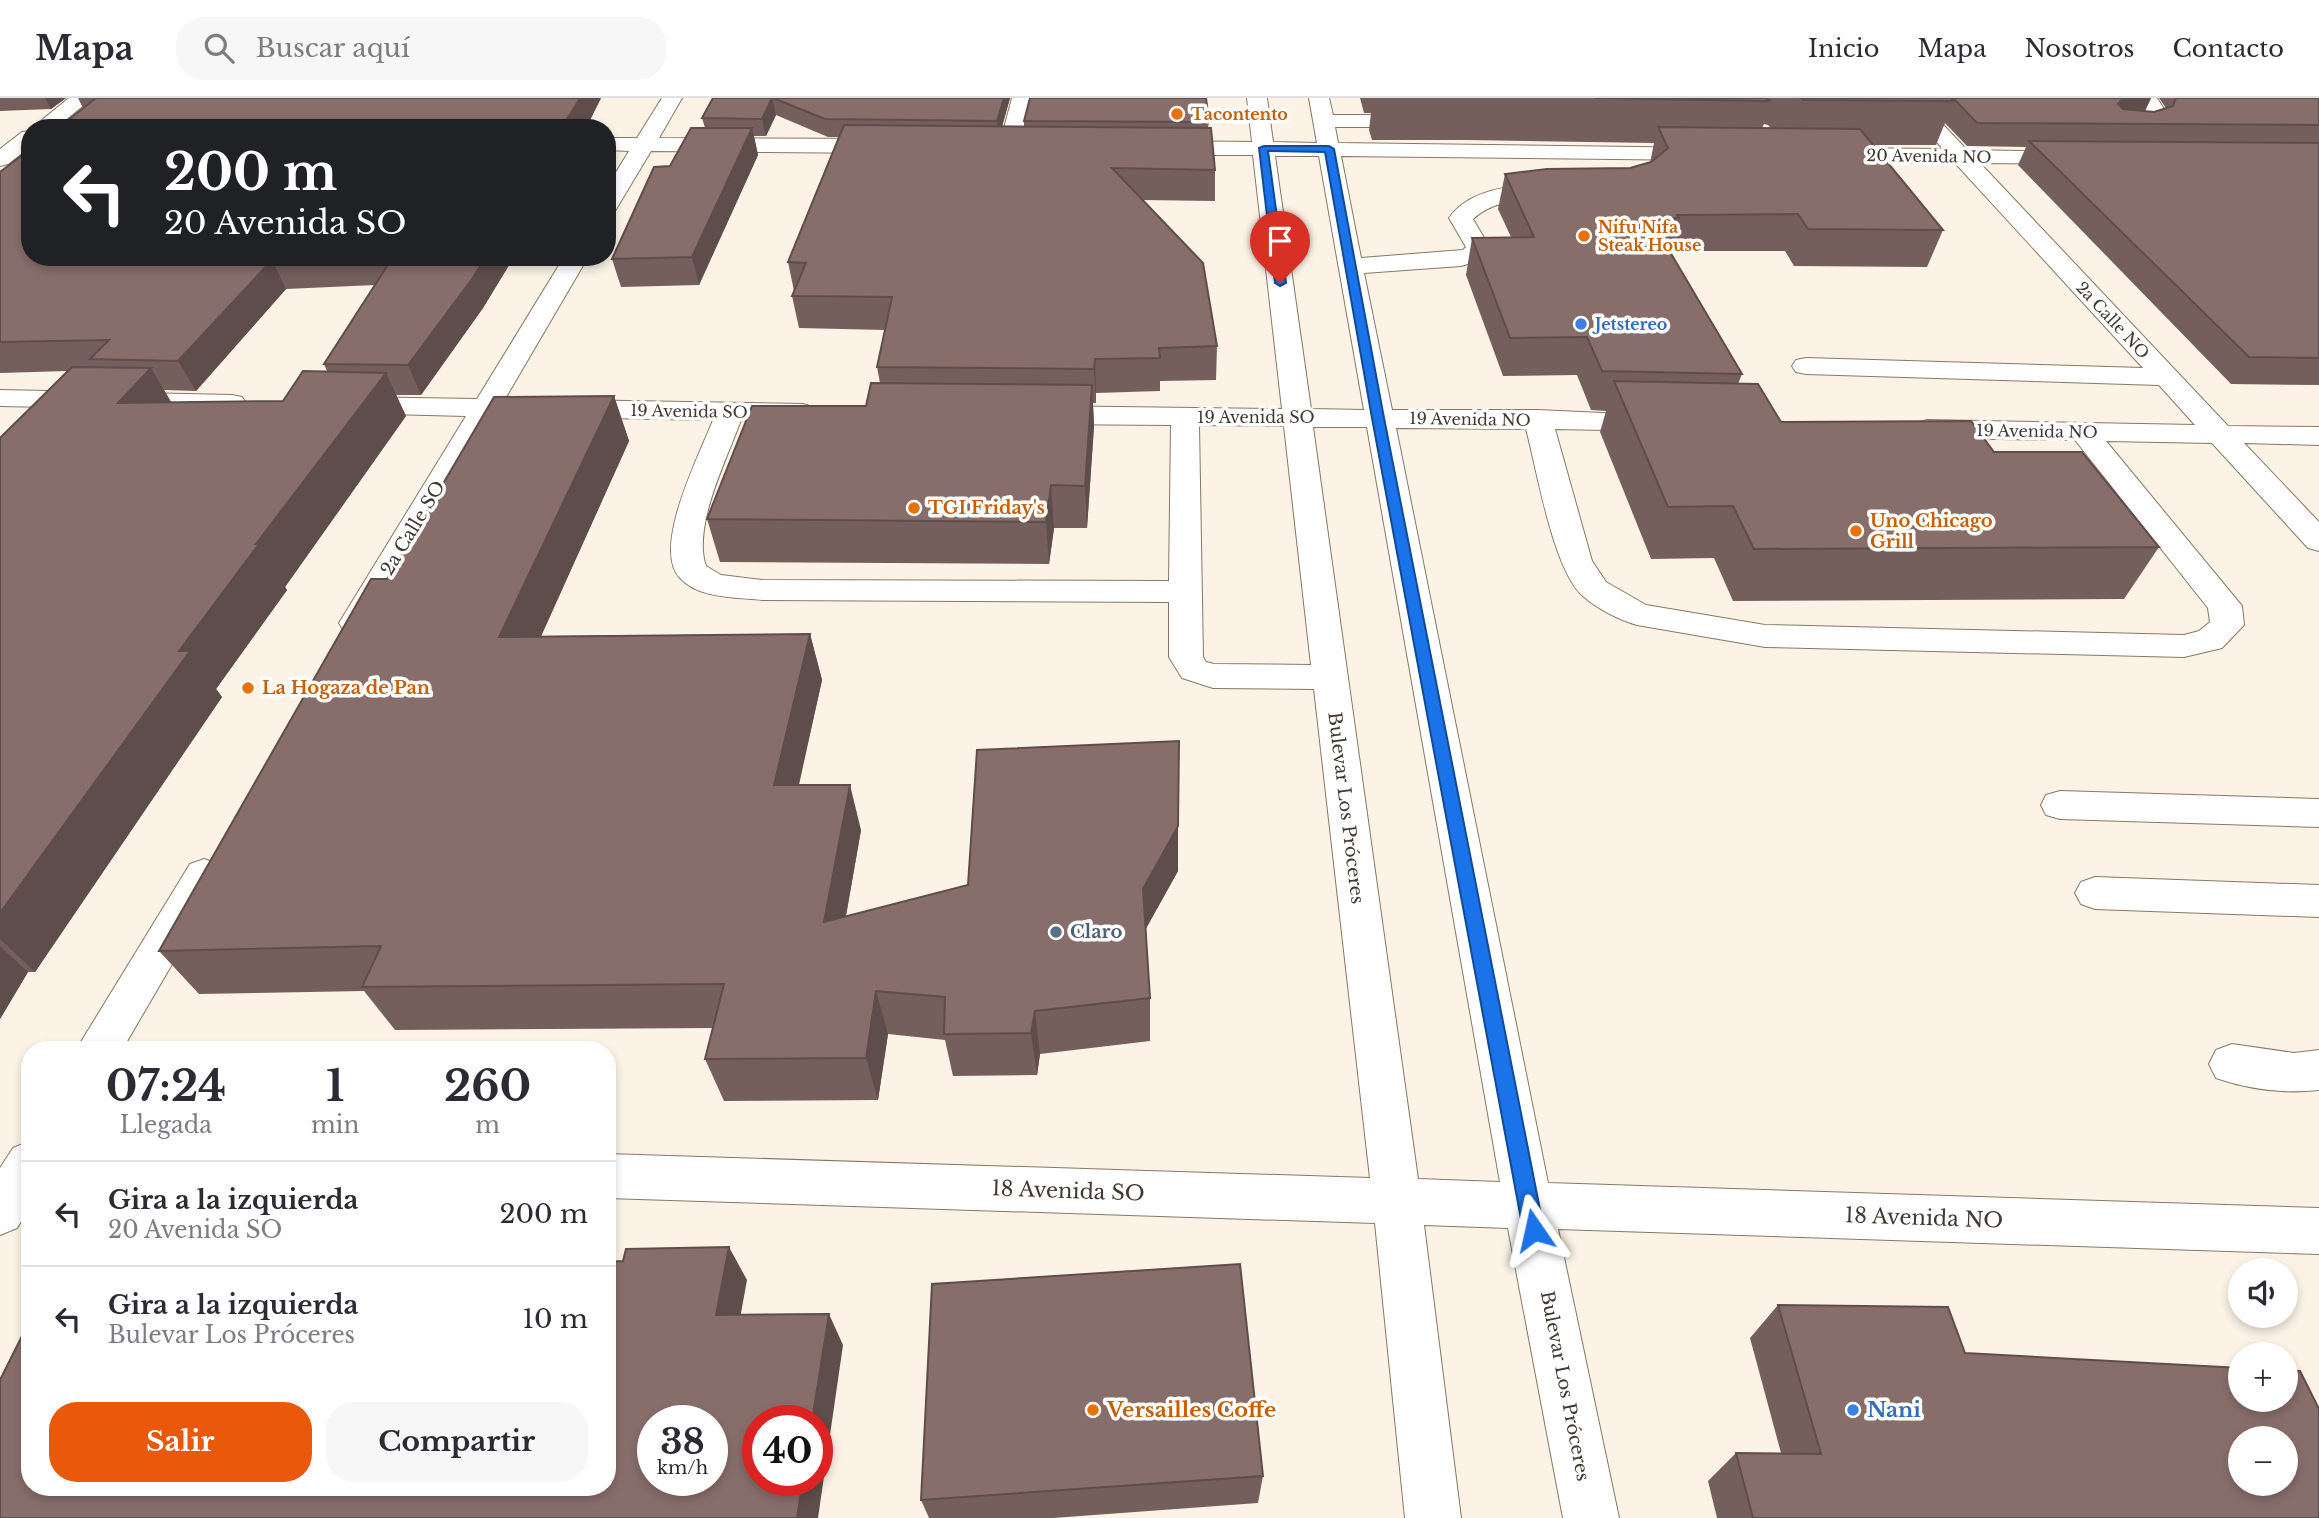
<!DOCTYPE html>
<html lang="es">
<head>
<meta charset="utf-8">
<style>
  :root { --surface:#fff; --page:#f7f7f7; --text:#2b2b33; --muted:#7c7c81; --line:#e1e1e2; --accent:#ea580c }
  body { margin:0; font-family:"Libre Baskerville",serif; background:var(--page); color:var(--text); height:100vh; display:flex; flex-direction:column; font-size:26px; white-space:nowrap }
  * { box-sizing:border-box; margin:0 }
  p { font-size:23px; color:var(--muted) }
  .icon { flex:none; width:38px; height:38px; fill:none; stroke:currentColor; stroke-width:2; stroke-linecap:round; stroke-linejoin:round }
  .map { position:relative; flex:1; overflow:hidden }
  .details { position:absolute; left:21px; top:943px; width:595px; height:455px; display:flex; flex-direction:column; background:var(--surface); border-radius:28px; box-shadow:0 4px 10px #0003 }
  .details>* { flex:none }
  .banner { position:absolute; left:21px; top:21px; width:595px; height:147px; border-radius:28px; box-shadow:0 4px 10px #0003; background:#202124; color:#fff; overflow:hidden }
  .fabs { position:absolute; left:2228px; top:1160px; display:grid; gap:14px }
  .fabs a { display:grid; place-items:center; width:70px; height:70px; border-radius:50%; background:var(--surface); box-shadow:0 4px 10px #0003; font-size:35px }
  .speed { position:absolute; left:637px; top:1307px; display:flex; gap:14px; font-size:35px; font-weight:700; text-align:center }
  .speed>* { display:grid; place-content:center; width:91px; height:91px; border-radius:50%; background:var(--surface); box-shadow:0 4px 10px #0003; line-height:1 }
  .speed small { font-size:18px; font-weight:400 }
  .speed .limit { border:10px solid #d22; background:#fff; color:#111 }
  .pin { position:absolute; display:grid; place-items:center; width:60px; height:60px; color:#fff; margin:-72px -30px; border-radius:50% 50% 50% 0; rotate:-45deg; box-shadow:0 0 7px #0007 }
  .pin .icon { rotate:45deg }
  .me { position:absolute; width:77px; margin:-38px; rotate:349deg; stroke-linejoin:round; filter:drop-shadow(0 0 5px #0008) }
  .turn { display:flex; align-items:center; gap:24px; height:147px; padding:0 28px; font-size:32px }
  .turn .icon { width:91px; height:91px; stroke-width:2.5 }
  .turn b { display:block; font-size:49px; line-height:60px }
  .eta { display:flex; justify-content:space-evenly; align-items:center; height:119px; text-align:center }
  .eta b { font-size:42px; font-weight:700; line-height:49px }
  .action { display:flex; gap:14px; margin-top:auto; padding:14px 28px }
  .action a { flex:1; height:80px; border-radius:28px; background:var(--accent); color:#fff; font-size:28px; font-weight:700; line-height:80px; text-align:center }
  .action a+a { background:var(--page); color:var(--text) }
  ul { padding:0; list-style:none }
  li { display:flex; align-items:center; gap:21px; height:105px; padding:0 28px; border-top:2px solid var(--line) }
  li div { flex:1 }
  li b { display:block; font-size:26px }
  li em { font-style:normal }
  header { display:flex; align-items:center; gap:42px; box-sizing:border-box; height:98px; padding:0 35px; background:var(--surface); border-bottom:2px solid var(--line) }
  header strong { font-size:33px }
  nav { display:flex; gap:38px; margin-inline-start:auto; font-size:24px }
  .search { width:490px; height:63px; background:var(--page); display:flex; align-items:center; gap:18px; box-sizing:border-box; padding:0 24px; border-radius:28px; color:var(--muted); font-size:26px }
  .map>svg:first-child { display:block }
</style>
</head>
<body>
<header>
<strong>Mapa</strong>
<div class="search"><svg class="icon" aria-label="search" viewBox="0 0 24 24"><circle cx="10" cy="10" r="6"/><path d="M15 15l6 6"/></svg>Buscar aquí</div>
<nav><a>Inicio</a><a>Mapa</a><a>Nosotros</a><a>Contacto</a></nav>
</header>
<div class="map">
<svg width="2319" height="1420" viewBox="0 0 2319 1420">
  <rect width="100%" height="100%" fill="#fcf3e6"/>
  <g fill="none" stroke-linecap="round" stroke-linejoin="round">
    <!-- minor casing -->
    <g stroke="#867864" stroke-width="2">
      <g id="minor">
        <polygon points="69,0 92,0 56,30 32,30"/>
        <polygon points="662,0 682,0 659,40 889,41 897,43 900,48 897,53 889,55 651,53 615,113 607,115 607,89 629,53 607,52 607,40 637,40"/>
        <polygon points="1012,0 1032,0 1021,49 1018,54 1002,54 999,49"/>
        <path d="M1247,0h20l6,44 44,1 -8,-45h20l4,17h88l7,2 4,4 -4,4 -7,2h-86l3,16 374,5 3,5 -3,5 -8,2 -363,-4 20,102 102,-8 3,-3 -17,-29c22,-32 78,-37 113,-28l3,5 -3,5c-35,8 -58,-8 -89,19l17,29 -9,12 -20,6 -97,7 28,137h146l129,6 4,6 -4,6 -10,3 -102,-2 37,132 14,21 40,23 119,20 419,10 15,-4 11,-9 -2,-14 -133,-168 -148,-2 -10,-3 -4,-6 4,-6 10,-3 268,5 -36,-40 -353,-11 -10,-2 -4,-6 4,-6 10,-2 337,10 -188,-205 -124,-1 -8,-2 -3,-5 3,-5 8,-2 112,1 -46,-51h21l49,52 116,2 3,5 -3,5 -8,2 -95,-1 248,263 91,1v18l-75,-2 75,79v29l-11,-3 -96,-105 -106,-2 136,165 2,19 -22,23 -38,9 -419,-10 -128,-22c-18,-5 -39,-16 -53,-28 -31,-25 -47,-128 -58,-168l-130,-1 152,755 771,25v46l-761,-25 61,289h-56l-55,-290 -84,-3 37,293h-56l-30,-295 -768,-25v-44l763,24 -56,-489 -101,-1 -31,-10 -13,-21v-55l-407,-2c-26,-3 -63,-1 -82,-22 -29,-30 20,-124 33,-158l-218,-4 -127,215 -12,3 -12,-3 -5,-8 127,-207 -117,-3 -10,-2 -4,-6 4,-6 10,-2 128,2 87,-142h24l-83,142 298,5 10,3 4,6 -4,6 -10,3 -62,-2c-14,39 -49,107 -35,146l15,9 41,5 407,1 2,-156 -130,-1 -10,-3 -4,-6 4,-6 10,-3 241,3 -29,-254h-90l-8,-2 -3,-5 3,-5 8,-2 89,1zM1275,58h44l45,254 -53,-1zM1199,327l85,1 27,239 -97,-1 -8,-2 -3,-5zM1313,329h54l133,755 -82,-3z"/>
        <polygon points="2137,0 2157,0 2166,14 2160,29 2142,35 2113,33 2109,29 2113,25 2144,21 2146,14"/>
        <polygon points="30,33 30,49 8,66 0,68 0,51 22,34"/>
        <polygon points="0,292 232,297 242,299 246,305 242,311 232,313 0,308"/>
        <polygon points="2060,693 2319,701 2319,729 2060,721 2046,717 2041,707 2046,697"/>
        <polygon points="204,761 218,766 224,777 122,952 76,952 190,766"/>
        <polygon points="2095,779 2319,787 2319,819 2095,811 2081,806 2075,795 2081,784"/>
        <path d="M2232,946l62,9 25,-3v40c-34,4 -71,-1 -103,-12l-7,-14 7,-14z"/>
        <polygon points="30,1043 30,1109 17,1130 0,1137 0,1070 13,1050"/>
      </g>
    </g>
    <!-- minor -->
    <use href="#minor" fill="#fff" fill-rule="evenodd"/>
  </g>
  <!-- wall -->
  <g fill="#755f5c" fill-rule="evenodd">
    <polygon points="0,0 66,0 51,11 0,13"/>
    <polygon points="78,0 601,0 586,30 58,30 83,10"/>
    <polygon points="713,0 1010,0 1002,28 1024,29 1024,23 1209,24 1208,30 1215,72 1215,103 1142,102 1217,248 1216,282 1160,283 1160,293 1096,295 1096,305 1093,305 1094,328 1087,430 1054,430 1049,466 720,464 707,421 866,308 880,285 877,269 885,232 799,230 792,198 794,193 788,164 839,39 828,39 776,17 766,38 754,38 758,57 699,187 621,189 612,161 670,68 705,30 702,20"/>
    <path d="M1360,0h791l-6,13 9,1 12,-4 -7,-10h160v287l-88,-1 -213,-219 8,-18 -59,-1 -22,-23 -9,22h-63l70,85 -16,37 -133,-1 -9,-15h-116l73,123 -4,10 43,38 213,30 165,95 -35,52 -391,2 -19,-43 -63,1 -51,-127 6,-21 -15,-1 -14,-35 -74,1 -37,-101 6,-37 39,-1 -13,-28 7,-35 125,-6 20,-5 4,-20 -186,-3h-96l-3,-10 2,-17h-7zM1764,26l4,1 3,3h-9z"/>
    <path d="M0,74l30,85h484l-31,51 -62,87h-25l10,21 -121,171 2,3 -71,99 6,8 -187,275h-7l-28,47v-581l67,-67 -67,2zM375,187l-51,79 3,7 -44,30 -112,1 -7,-12 32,1 90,-102z"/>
    <polygon points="614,298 629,343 541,538 810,536 822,582 799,687 861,732 846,818 1178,773 1145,832 1150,900 1150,943 1040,956 1037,977 953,978 945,942 888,936 878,1002 724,1003 705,961 713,930 395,932 364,893 199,896 159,853 387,481"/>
    <polygon points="1778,1207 1965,1255 2319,1420 1717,1420 1708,1383 1736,1355 1781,1355 1750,1240"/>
    <polygon points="1263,1378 1258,1405 1053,1420 929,1420 921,1402"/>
  </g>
  <!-- shaded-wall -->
  <g fill="#5f4d4b">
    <polygon points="45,0 66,0 51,11"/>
    <polygon points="580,0 601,0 586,30 560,30"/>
    <polygon points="772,0 776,17 766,38 762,21"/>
    <polygon points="1004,0 1010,0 999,40 997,23"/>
    <polygon points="2123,0 2151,0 2142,19 2111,23 2118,6"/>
    <polygon points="752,30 758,57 699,187 692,159"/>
    <polygon points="486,159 514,159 483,210 421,297 408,267"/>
    <polygon points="272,162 286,191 196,293 178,263"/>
    <polygon points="1095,261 1096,295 1096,305 1094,271"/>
    <polygon points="151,270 177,314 118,305"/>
    <polygon points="386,275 406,318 285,489 287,492 216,591 222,599 35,874 0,841 0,815 179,553 256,446"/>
    <polygon points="1092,287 1094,328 1087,430 1085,388"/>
    <polygon points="614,298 629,343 520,585 499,539"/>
    <polygon points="1051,387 1054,430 1049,466 1046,424"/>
    <polygon points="810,536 822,582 788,733 774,687"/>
    <polygon points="850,687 861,732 837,868 824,824"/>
    <polygon points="1178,728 1178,773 1143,836 1143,791"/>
    <polygon points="0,848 28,874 0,921"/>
    <polygon points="876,893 888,936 878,1002 866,960"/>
    <polygon points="1035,913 1040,956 1037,977 1031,935"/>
    <polygon points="729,1149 747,1182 735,1248 716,1217"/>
    <polygon points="829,1216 843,1247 818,1420 797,1420 803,1382 817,1382 817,1323 812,1323"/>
  </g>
  <!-- building -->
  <g fill="#886e6b" stroke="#5f4d4b" stroke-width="2" fill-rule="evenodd">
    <polygon points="96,0 580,0 571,15 560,30 58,30"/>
    <polygon points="713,0 772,0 762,21 702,20"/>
    <polygon points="773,0 1004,0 997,23 825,21"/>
    <polygon points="1030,0 1206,0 1209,24 1024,23"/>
    <polygon points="1595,0 1765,0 1771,3"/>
    <polygon points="1801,0 1951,0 1954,3 1804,2"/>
    <polygon points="1953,0 2123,0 2118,6 2123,11 2154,14 2173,8 2176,0 2319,0 2319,27 1977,25"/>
    <polygon points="844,27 1211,30 1215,72 1112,70 1203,165 1217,248 1159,250 1160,260 1095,261 1094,271 877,269 892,199 792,198 806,165 788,164"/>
    <polygon points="1658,29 1860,31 1943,132 1808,131 1798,116 1677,117 1679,120 1650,120 1742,276 1602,273 1587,239 1510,240 1472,140 1534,139 1505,76 1547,71 1630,70 1651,64 1668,50"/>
    <polygon points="691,30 752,30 692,159 612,161 654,69 670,68"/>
    <polygon points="2029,43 2319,45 2319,260 2249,259"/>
    <polygon points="30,51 30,159 345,159 272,162 178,263 90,261 109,242 0,244 0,74"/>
    <polygon points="393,159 486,159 472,181 408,267 324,266"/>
    <polygon points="72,269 151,270 118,305 283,303 303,273 386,275 256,446 259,446 179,553 190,553 0,815 0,340"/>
    <polygon points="1614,283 1758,286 1781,324 1971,323 1994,354 2082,354 2159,449 1754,451 1733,408 1668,409"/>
    <polygon points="871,285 1092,287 1085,388 1051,387 1046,424 707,421 752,308 866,308"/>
    <polygon points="614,298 499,539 810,536 774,687 850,687 824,824 968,787 977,652 1179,643 1178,728 1143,791 1150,900 1035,913 1031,935 944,936 945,899 876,893 866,960 705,961 724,886 362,889 381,848 159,853 371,481 387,481 494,299"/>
    <path d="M729,1149l-13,68 113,-1 -17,107h-54v59h45l-6,38h-797v-138l30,-60v168h577v-226l16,-1 3,-12zM653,1323h59v59h-59z"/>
    <polygon points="1240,1166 1263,1378 921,1402 932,1186"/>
    <path d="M1778,1207l170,2 17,46 275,15v32h46v-30l14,1 19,38v109h-566l-17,-65 85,1zM2240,1340h46v46h-46z"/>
  </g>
  <!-- route -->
  <polygon fill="#1a73e8" stroke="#114b97" stroke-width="2" points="1264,48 1329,48 1334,51 1384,320 1544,1132 1541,1139 1534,1142 1526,1139 1523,1132 1372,320 1325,54 1268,53 1286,185 1280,188 1275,185 1259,50"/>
  <!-- markers -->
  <g fill="#e8710a" stroke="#fff" stroke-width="2.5">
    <circle cx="1177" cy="16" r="7"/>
    <circle cx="1584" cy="138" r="7"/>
    <circle cx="914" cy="410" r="7"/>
    <circle cx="1856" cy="433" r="7"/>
    <circle cx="248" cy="590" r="7"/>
    <circle cx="1093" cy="1312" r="7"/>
  </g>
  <g fill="#3f7fe0" stroke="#fff" stroke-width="2.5">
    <circle cx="1581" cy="226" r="7"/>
    <circle cx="1853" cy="1312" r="7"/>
  </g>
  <circle fill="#5c6f8a" stroke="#fff" stroke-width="2.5" cx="1056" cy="834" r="7"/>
  <g text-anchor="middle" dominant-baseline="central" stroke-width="7" stroke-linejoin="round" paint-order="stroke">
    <!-- far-food labels -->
    <g font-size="16" font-weight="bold" fill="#c56008" stroke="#fff" text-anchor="start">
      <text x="1191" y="16">Tacontento</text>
      <text x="1598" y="129">Nifu Nifa<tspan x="1598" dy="18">Steak House</tspan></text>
    </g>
    <!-- far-street labels -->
    <g font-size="16" fill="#3f3931" stroke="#fff">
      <text transform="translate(1929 58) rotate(1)">20 Avenida NO</text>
      <text transform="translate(2113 222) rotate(47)">2a Calle NO</text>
      <text transform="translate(689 313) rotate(1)">19 Avenida SO</text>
      <text x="1256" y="319">19 Avenida SO</text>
      <text transform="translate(1470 321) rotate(1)">19 Avenida NO</text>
      <text transform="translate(2037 333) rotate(1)">19 Avenida NO</text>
    </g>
    <!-- far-shop labels -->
    <g font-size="16" font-weight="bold" fill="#366cbe" stroke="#fff" text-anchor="start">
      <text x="1595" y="226">Jetstereo</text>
    </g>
    <!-- food labels -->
    <g font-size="18" font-weight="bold" fill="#c56008" stroke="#fff" text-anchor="start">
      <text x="928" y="410">TGI Friday's</text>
      <text x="1870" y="423">Uno Chicago<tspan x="1870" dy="21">Grill</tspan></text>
      <text x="262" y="590">La Hogaza de Pan</text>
    </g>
    <!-- street labels -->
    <g font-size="18" fill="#3f3931" stroke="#fff">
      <text transform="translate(413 430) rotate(-59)">2a Calle SO</text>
      <text transform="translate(1346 710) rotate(83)">Bulevar Los Próceres</text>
      <text transform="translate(1565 1288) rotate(79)">Bulevar Los Próceres</text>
    </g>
    <!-- service labels -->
    <g font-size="18" font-weight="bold" fill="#4e5e75" stroke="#fff" text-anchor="start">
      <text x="1070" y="834">Claro</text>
    </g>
    <!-- near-street labels -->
    <g font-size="21" fill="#3f3931" stroke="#fff">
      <text transform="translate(1068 1093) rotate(2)">18 Avenida SO</text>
      <text transform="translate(1924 1120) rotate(2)">18 Avenida NO</text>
    </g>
    <!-- near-food labels -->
    <g font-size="21" font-weight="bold" fill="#c56008" stroke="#fff" text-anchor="start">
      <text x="1107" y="1312">Versailles Coffe</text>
    </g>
    <!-- near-shop labels -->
    <g font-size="21" font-weight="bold" fill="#366cbe" stroke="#fff" text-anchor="start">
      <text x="1867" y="1312">Nani</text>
    </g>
  </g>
</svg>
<div class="fabs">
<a><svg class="icon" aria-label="sound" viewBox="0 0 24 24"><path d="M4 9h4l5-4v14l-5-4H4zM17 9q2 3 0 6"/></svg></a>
<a>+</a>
<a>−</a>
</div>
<div class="speed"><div>38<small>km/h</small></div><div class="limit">40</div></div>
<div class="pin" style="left:1280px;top:185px;background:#d93025"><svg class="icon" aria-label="arrive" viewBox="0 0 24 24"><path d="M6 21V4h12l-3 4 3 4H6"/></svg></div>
<svg class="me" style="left:1534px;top:1132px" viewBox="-20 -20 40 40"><path d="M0-17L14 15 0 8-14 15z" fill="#1a73e8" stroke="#fff" stroke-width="4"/></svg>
<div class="banner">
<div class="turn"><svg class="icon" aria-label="left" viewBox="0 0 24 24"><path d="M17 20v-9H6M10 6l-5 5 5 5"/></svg><div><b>200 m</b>20 Avenida SO</div></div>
</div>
<section class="details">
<div class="eta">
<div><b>07:24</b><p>Llegada</p></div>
<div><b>1</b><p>min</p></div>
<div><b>260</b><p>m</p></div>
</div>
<ul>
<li><svg class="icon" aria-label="left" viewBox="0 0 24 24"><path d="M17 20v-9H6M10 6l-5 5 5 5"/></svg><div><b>Gira a la izquierda</b><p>20 Avenida SO</p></div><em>200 m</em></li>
<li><svg class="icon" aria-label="left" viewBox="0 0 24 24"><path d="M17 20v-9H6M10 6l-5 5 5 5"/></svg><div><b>Gira a la izquierda</b><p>Bulevar Los Próceres</p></div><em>10 m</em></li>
</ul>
<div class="action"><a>Salir</a><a>Compartir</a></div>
</section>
</div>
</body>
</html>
